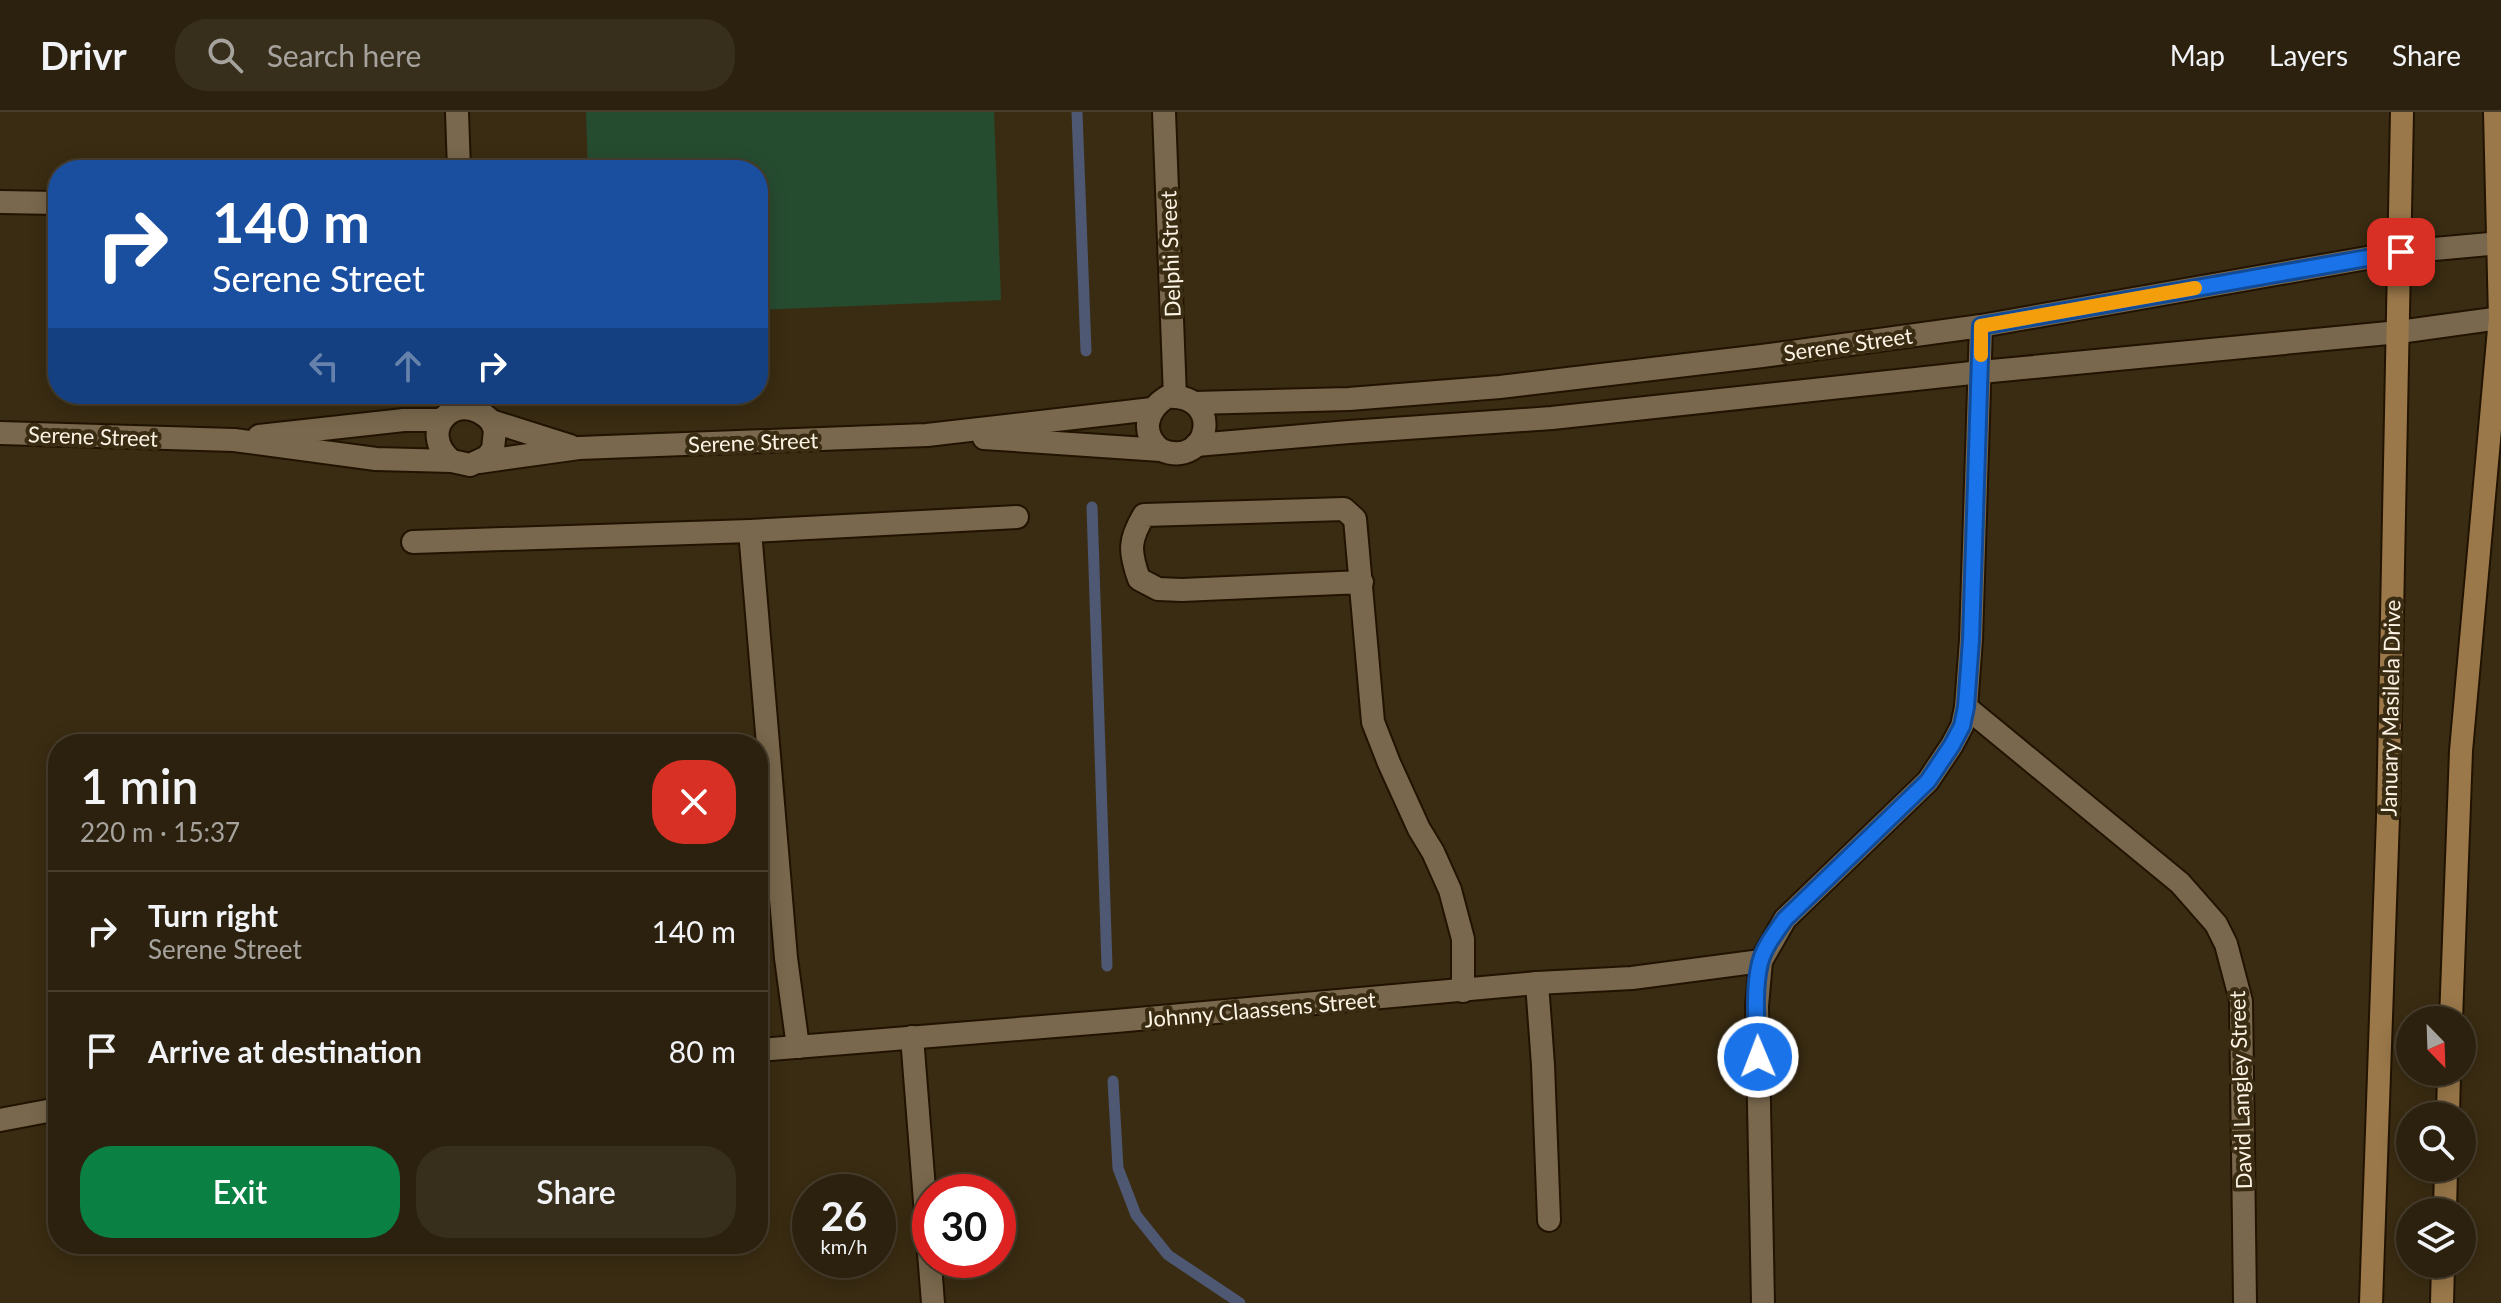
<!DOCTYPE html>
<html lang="en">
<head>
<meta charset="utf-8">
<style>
  :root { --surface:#2c210e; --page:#382e1c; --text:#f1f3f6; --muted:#a6a39e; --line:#483e2e; --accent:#0b8043 }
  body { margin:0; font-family:Lato,sans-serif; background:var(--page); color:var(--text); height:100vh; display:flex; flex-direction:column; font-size:30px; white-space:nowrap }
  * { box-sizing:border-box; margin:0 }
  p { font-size:26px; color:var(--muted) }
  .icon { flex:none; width:44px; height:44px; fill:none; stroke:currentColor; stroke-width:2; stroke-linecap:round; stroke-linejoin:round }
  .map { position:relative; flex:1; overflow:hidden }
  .side { position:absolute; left:48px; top:622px; width:720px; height:520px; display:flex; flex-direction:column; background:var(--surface); border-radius:32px; box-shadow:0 4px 20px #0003,0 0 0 2px var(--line) }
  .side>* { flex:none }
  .top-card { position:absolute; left:48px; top:48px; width:720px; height:244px; border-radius:32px; box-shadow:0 4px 20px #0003,0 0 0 2px var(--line); background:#1a4fa0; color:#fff; overflow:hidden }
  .needle { width:52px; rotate:157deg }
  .controls { position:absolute; left:2396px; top:894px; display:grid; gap:16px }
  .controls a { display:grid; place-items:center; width:80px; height:80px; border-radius:50%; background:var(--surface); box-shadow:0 4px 20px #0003,0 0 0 2px var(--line); font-size:40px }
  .speed { position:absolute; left:792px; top:1062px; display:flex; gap:16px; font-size:40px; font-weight:700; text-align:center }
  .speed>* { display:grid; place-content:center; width:104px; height:104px; border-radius:50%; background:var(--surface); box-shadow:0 4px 20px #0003,0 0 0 2px var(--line); line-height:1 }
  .speed small { font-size:20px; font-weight:400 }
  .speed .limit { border:12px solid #d22; background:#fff; color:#111 }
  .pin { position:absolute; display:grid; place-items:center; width:68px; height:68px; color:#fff; margin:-34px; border-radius:16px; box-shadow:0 4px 12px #0006 }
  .me { position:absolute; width:88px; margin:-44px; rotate:359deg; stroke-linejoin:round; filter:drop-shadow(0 0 6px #0008) }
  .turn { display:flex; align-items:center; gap:28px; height:168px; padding:0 32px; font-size:36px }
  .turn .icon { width:104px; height:104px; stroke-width:2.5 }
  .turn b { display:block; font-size:56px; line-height:68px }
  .lanes { display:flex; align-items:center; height:76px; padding:0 32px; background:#0003; justify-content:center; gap:40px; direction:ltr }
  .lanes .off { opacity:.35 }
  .round { display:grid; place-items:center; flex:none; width:84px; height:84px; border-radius:32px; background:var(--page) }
  .headline { display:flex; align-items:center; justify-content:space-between; height:136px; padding:0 32px }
  h1 { font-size:48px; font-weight:600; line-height:60px }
  .primary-button { display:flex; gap:16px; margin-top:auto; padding:16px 32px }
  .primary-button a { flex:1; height:92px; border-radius:32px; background:var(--accent); color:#fff; font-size:32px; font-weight:600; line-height:92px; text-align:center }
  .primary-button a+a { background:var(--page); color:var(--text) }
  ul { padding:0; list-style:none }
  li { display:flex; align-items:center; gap:24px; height:120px; padding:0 32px; border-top:2px solid var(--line) }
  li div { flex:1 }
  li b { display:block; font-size:30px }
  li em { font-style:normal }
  header { display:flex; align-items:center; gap:48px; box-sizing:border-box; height:112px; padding:0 40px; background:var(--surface); border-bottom:2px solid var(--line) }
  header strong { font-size:38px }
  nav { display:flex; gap:44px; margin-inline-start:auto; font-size:28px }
  .search { width:560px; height:72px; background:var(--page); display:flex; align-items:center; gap:20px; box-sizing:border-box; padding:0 28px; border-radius:32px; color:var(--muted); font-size:30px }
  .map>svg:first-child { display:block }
</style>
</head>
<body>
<header>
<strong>Drivr</strong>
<div class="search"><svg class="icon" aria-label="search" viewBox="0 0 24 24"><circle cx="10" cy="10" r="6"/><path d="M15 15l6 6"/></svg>Search here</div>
<nav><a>Map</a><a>Layers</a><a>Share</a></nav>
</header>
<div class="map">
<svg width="2501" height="1191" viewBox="0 0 2501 1191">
  <rect width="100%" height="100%" fill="#3a2c12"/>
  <!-- green -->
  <polygon fill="#264c30" points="586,0 994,0 1001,188 758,198 758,58 588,58"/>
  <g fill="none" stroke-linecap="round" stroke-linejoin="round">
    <!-- stream -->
    <g stroke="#4e5872" stroke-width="11">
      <polyline points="1077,0 1086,239"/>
      <polyline points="1092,395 1107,854"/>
      <polyline points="1113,969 1118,1056 1136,1103 1168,1143 1240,1191"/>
    </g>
    <!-- minor casing -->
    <g stroke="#211300" stroke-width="26">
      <g id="minor">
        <polyline points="457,0 459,58"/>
        <polyline points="1164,0 1175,285"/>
        <polyline points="0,90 58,91"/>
        <polyline points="413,430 750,419"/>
        <path d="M1362,470l-180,8 -24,-1 -19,-10c-10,-28 -10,-39 5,-64l200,-6 11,10 18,203 16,41 30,66 14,23 17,38 13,49v52"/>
        <polyline points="1966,595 2180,771 2216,812 2226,832 2241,889 2245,1191"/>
        <polyline points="1537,871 1543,953 1549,1108"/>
        <polyline points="912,925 933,1191"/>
        <polyline points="798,935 786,846 750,419 1017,405"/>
        <polyline points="758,938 1116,909 1537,871 1632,866 1761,849"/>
        <polyline points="0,1008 58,997"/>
        <polyline points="1763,1191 1757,894 1761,849 1785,807 1928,669 1952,633 1962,614 1966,595 1971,528 1981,214"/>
      </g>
    </g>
    <!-- tertiary casing -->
    <g stroke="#211300" stroke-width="26">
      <g id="tertiary">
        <polyline points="1194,291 1349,287 1500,275 1762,244 1981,214 2401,140 2501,131"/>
        <polyline points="491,309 570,334"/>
        <path d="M0,321l234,7 142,19 76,2 18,4 17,-8 6,-8 2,-19 -4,-9c-34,-35 -76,10 -39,40"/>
        <polyline points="259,324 404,308 442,308"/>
        <path d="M984,326l177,12c49,20 64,-57 6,-53 -21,13 -27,37 -6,53"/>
        <polyline points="1196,333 1349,320 1552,306 1981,260 2399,220 2501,206"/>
        <polyline points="479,350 579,336 927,323 1152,297"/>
      </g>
    </g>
    <!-- secondary casing -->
    <g stroke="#211300" stroke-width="26">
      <g id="secondary">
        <polyline points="2451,908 2461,639 2500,206 2495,0"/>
        <polyline points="2448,1004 2449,960"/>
        <polyline points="2445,1100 2446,1056"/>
        <polyline points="2371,1191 2388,705 2402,0"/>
        <polyline points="2442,1191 2443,1152"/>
      </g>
    </g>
    <!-- minor -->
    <use href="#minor" stroke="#79684d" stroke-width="22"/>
    <!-- tertiary -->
    <use href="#tertiary" stroke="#79684d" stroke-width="22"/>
    <!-- secondary -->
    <use href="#secondary" stroke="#9a784a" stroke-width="22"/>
  </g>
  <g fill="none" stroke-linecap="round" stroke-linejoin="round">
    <!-- route casing -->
    <g stroke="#114b97" stroke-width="20">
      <path id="route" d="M1758,945c-1,-30 -5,-65 2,-94 4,-16 16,-31 25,-44l143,-138 24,-36 10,-19 4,-19 5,-67 10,-314 420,-74"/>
    </g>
    <!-- route -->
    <use href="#route" stroke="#1a73e8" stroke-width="14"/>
    <!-- slow -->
    <polyline stroke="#f59e0b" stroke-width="14" points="1981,243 1981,214 2195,176"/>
  </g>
  <g text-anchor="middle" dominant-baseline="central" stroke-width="8" stroke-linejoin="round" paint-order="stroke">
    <!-- street labels -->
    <g font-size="22" fill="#fcf3e4" stroke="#3a2c12">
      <text transform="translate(1170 142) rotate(-92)">Delphi Street</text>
      <text transform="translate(1848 232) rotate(-8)">Serene Street</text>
      <text transform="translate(93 324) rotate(2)">Serene Street</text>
      <text transform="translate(753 330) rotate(-2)">Serene Street</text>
      <text transform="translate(2390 596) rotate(-89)">January Masilela Drive</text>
      <text transform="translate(1260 897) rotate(-5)">Johnny Claassens Street</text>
      <text transform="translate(2240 978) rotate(-92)">David Langley Street</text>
    </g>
  </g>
</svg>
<div class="controls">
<a><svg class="needle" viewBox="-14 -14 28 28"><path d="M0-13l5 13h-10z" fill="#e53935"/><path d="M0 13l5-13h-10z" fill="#a6a39e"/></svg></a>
<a><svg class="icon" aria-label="search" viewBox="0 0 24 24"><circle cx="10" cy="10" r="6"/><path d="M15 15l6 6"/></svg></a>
<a><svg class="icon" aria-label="layers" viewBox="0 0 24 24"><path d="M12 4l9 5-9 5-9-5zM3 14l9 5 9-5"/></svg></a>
</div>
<div class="speed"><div>26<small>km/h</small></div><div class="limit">30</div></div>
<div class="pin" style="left:2401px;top:140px;background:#d93025"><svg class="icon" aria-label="arrive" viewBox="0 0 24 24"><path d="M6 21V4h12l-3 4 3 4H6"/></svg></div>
<svg class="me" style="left:1758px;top:945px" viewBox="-20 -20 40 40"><circle r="17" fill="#1a73e8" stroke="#fff" stroke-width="3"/><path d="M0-11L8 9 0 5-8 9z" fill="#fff"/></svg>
<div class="top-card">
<div class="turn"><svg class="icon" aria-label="right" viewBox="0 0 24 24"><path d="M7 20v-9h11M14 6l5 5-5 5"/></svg><div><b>140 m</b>Serene Street</div></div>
<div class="lanes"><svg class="icon off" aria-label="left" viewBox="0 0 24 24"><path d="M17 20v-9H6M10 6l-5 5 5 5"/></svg><svg class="icon off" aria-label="ahead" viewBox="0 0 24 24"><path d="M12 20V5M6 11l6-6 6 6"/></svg><svg class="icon" aria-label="right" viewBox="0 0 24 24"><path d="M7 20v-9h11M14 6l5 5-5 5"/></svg></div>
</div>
<section class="side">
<div class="headline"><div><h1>1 min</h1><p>220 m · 15:37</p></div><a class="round" style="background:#d93025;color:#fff"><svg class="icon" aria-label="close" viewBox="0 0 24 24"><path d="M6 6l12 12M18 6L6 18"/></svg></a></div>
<ul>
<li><svg class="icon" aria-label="right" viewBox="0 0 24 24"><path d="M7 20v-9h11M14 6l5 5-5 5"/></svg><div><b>Turn right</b><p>Serene Street</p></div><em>140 m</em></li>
<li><svg class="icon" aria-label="arrive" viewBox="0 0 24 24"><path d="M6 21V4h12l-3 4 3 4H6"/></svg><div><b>Arrive at destination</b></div><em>80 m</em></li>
</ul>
<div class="primary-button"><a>Exit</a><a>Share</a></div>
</section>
</div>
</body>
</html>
